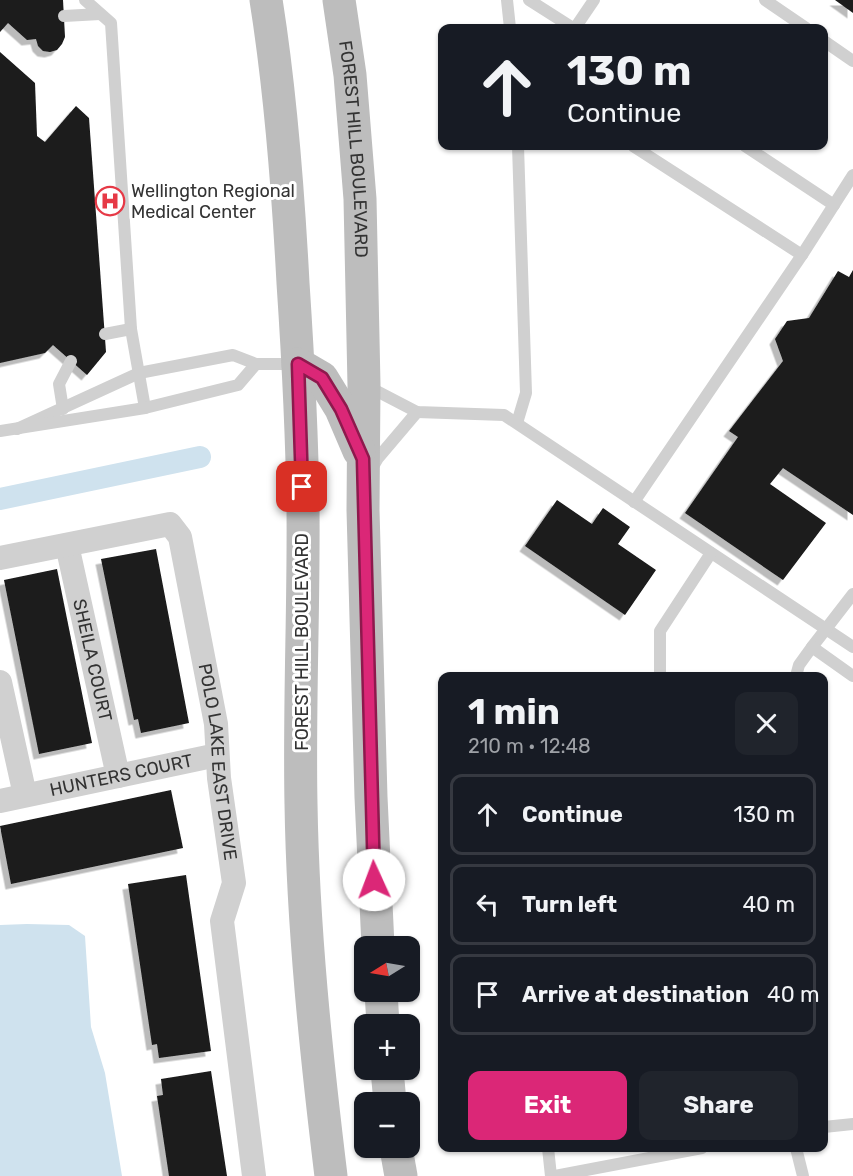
<!DOCTYPE html>
<html lang="en">
<head>
<meta charset="utf-8">
<style>
  :root { --surface:#171b24; --page:#20242c; --text:#f1f3f6; --muted:#9ea1a6; --line:#363941; --accent:#db2777 }
  body { margin:0; font-family:Rubik,sans-serif; background:var(--page); color:var(--text); height:100vh; display:flex; flex-direction:column; font-size:22px; white-space:nowrap }
  * { box-sizing:border-box; margin:0 }
  p { font-size:20px; color:var(--muted) }
  .icon { flex:none; width:33px; height:33px; fill:none; stroke:currentColor; stroke-width:2; stroke-linecap:round; stroke-linejoin:round }
  .map { position:relative; flex:1; overflow:hidden }
  .drawer { position:absolute; left:438px; top:672px; width:390px; height:480px; display:flex; flex-direction:column; background:var(--surface); border-radius:12px; box-shadow:0 2px 4px #0004 }
  .drawer>* { flex:none }
  .banner { position:absolute; left:438px; top:24px; width:390px; height:126px; border-radius:12px; box-shadow:0 2px 4px #0004; background:#171b24; color:var(--text); overflow:hidden }
  .needle { width:39px; rotate:259deg }
  .fabs { position:absolute; left:354px; top:936px; display:grid; gap:12px }
  .fabs a { display:grid; place-items:center; width:66px; height:66px; border-radius:12px; background:var(--surface); box-shadow:0 2px 4px #0004; font-size:30px }
  .pin { position:absolute; display:grid; place-items:center; width:51px; height:51px; color:#fff; margin:-26px; border-radius:12px; box-shadow:0 3px 9px #0006 }
  .me { position:absolute; width:66px; margin:-33px; rotate:358deg; stroke-linejoin:round; filter:drop-shadow(0 0 4px #0008) }
  .turn { display:flex; align-items:center; gap:21px; height:126px; padding:0 30px; font-size:27px }
  .turn .icon { width:78px; height:78px; stroke-width:2.5 }
  .turn b { display:block; font-size:42px; line-height:51px }
  .round { display:grid; place-items:center; flex:none; width:63px; height:63px; border-radius:12px; background:var(--page) }
  .head { display:flex; align-items:center; justify-content:space-between; height:102px; padding:0 30px }
  h1 { font-size:36px; font-weight:700; line-height:45px }
  .cta { display:flex; gap:12px; margin-top:auto; padding:12px 30px }
  .cta a { flex:1; height:69px; border-radius:12px; background:var(--accent); color:#fff; font-size:24px; font-weight:700; line-height:69px; text-align:center }
  .cta a+a { background:var(--page); color:var(--text) }
  ul { padding:0; list-style:none }
  li { display:flex; align-items:center; gap:18px; height:81px; margin:0 12px 9px; padding:0 18px; border:3px solid var(--line); border-radius:12px }
  li div { flex:1 }
  li b { display:block; font-size:22px }
  li em { font-style:normal }
  .map>svg:first-child { display:block }
</style>
</head>
<body>
<div class="map">
<svg width="853" height="1176" viewBox="0 0 853 1176">
  <defs>
    <filter id="shadow"><feDropShadow dx="-5.5" dy="5.5" stdDeviation="0" flood-color="#0004"/></filter>
  </defs>
  <rect width="100%" height="100%" fill="#fff"/>
  <!-- water -->
  <polygon fill="#cfe2ee" points="27,924 69,925 85,936 91,1027 105,1073 122,1176 0,1176 0,925"/>
  <g fill="none" stroke-linecap="round" stroke-linejoin="round">
    <!-- canal -->
    <polyline stroke="#cfe2ee" stroke-width="22" points="0,499 200,457"/>
  </g>
  <!-- building -->
  <g fill="#1a1a1a" filter="url(#shadow)">
    <polygon points="0,0 63,0 65,37 62,44 57,50 50,52 43,51 38,46 36,39 27,40 8,23 0,32"/>
    <polygon points="835,0 853,0 853,13"/>
    <polygon points="0,52 35,83 37,136 45,142 76,106 89,118 106,352 87,375 53,345 45,353 0,363"/>
    <polygon points="853,270 853,515 783,468 770,484 826,523 783,580 685,513 738,437 729,431 783,361 775,339 787,321 809,318 838,271 849,277"/>
    <polygon points="557,500 592,524 603,508 630,527 618,544 656,570 625,615 525,546"/>
    <polygon points="156,549 189,723 141,733 138,719 134,720 101,559"/>
    <polygon points="57,569 92,743 39,754 4,580"/>
    <polygon points="695,673 752,674 752,676 695,676"/>
    <polygon points="171,790 183,848 11,884 0,826"/>
    <polygon points="186,875 211,1051 159,1058 157,1044 152,1045 128,884"/>
    <polygon points="211,1071 227,1176 169,1176 157,1096 163,1095 161,1079"/>
  </g>
  <g fill="none" stroke-linecap="round" stroke-linejoin="round">
    <!-- service -->
    <g stroke="#d0d0d0" stroke-width="12">
      <polyline points="85,0 111,23 131,329 145,408"/>
      <polyline points="507,0 510,28"/>
      <polyline points="529,0 573,28"/>
      <polyline points="765,0 806,28"/>
      <polyline points="64,16 100,14"/>
      <polyline points="575,28 594,0"/>
      <polyline points="824,41 853,61"/>
      <polyline points="633,146 802,255"/>
      <polyline points="745,146 834,205"/>
      <polyline points="105,334 131,329"/>
      <polyline points="367,386 417,412 504,415 853,647"/>
      <polyline points="63,409 59,384 71,361"/>
      <polyline points="517,423 526,393 518,146"/>
      <polyline points="17,429 139,373 233,355 256,364 297,364"/>
      <polyline points="0,431 145,408 238,385 256,364"/>
      <polyline points="371,470 378,458 417,412"/>
      <polyline points="634,502 802,255 853,175"/>
      <polyline points="812,647 853,594"/>
      <polyline points="660,676 660,631 711,553"/>
      <polyline points="796,676 799,665 812,647 853,676"/>
      <polyline points="824,1127 853,1124"/>
      <polyline points="548,1148 551,1176"/>
      <polyline points="796,1148 803,1176"/>
      <polyline points="555,1176 702,1148"/>
    </g>
    <!-- minor -->
    <g stroke="#d0d0d0" stroke-width="24">
      <path id="s1" d="M67,545l51,231"/>
      <path id="s2" d="M0,558l170,-34 10,13 36,187 3,54 15,105 -12,38 32,255"/>
      <polyline points="0,682 25,795"/>
      <path id="s3" d="M0,801l217,-46"/>
    </g>
    <!-- secondary -->
    <g stroke="#bdbdbd" stroke-width="33">
      <path d="M266,0c15,94 22,188 27,283 5,75 9,150 10,225 1,99 -4,197 -2,296 2,124 15,249 30,372"/>
      <path id="s4" d="M339,0l11,75 10,124 4,186 -1,125 8,287 7,149"/>
      <polyline points="298,364 322,378 341,409 359,451"/>
      <polyline points="381,992 383,1024"/>
      <polyline points="387,1070 390,1102"/>
      <polyline points="396,1148 401,1176"/>
    </g>
  </g>
  <g fill="none" stroke-linecap="round" stroke-linejoin="round">
    <!-- route casing -->
    <g stroke="#8e194d" stroke-width="15">
      <polyline id="route" points="302,487 298,364 322,378 341,409 363,459 374,880"/>
    </g>
    <!-- route -->
    <use href="#route" stroke="#db2777" stroke-width="10"/>
  </g>
  <!-- icons -->
  <defs>
    <g id="hospital-ring" transform="scale(1.5)"><circle r="9.5" fill="#fff" stroke="#e63946" stroke-width="1.5"/><path d="M-5-5h3v3.5h4V-5h3V5h-3V1.5h-4V5h-3Z" fill="#e63946"/></g>
  </defs>
  <g fill-rule="evenodd">
    <use href="#hospital-ring" x="110" y="201"/>
  </g>
  <g text-anchor="middle" dominant-baseline="central" stroke-width="6" stroke-linejoin="round" paint-order="stroke">
    <!-- street labels -->
    <g font-size="18" fill="#333" stroke="#fff">
      <text stroke="none"><textPath href="#s4" startOffset="150">FOREST HILL BOULEVARD</textPath></text>
      <text transform="translate(302 642) rotate(-90)">FOREST HILL BOULEVARD</text>
      <text stroke="none"><textPath href="#s1" startOffset="118">SHEILA COURT</textPath></text>
      <text stroke="none"><textPath href="#s2" startOffset="418">POLO LAKE EAST DRIVE</textPath></text>
      <text stroke="none"><textPath href="#s3" startOffset="124">HUNTERS COURT</textPath></text>
    </g>
    <!-- poi labels -->
    <g font-size="18" fill="#333" stroke="#fff" text-anchor="start">
      <text x="131" y="191">Wellington Regional<tspan x="131" dy="21">Medical Center</tspan></text>
    </g>
  </g>
</svg>
<div class="fabs">
<a><svg class="needle" viewBox="-14 -14 28 28"><path d="M0-13l5 13h-10z" fill="#e53935"/><path d="M0 13l5-13h-10z" fill="#9ea1a6"/></svg></a>
<a>+</a>
<a>−</a>
</div>
<div class="pin" style="left:302px;top:487px;background:#d93025"><svg class="icon" aria-label="arrive" viewBox="0 0 24 24"><path d="M6 21V4h12l-3 4 3 4H6"/></svg></div>
<svg class="me" style="left:374px;top:880px" viewBox="-20 -20 40 40"><circle r="19" fill="#fff"/><path d="M0-13L10 11 0 6-10 11z" fill="#db2777"/></svg>
<div class="banner">
<div class="turn"><svg class="icon" aria-label="ahead" viewBox="0 0 24 24"><path d="M12 20V5M6 11l6-6 6 6"/></svg><div><b>130 m</b>Continue</div></div>
</div>
<section class="drawer">
<div class="head"><div><h1>1 min</h1><p>210 m · 12:48</p></div><a class="round"><svg class="icon" aria-label="close" viewBox="0 0 24 24"><path d="M6 6l12 12M18 6L6 18"/></svg></a></div>
<ul>
<li><svg class="icon" aria-label="ahead" viewBox="0 0 24 24"><path d="M12 20V5M6 11l6-6 6 6"/></svg><div><b>Continue</b></div><em>130 m</em></li>
<li><svg class="icon" aria-label="left" viewBox="0 0 24 24"><path d="M17 20v-9H6M10 6l-5 5 5 5"/></svg><div><b>Turn left</b></div><em>40 m</em></li>
<li><svg class="icon" aria-label="arrive" viewBox="0 0 24 24"><path d="M6 21V4h12l-3 4 3 4H6"/></svg><div><b>Arrive at destination</b></div><em>40 m</em></li>
</ul>
<div class="cta"><a>Exit</a><a>Share</a></div>
</section>
</div>
</body>
</html>
